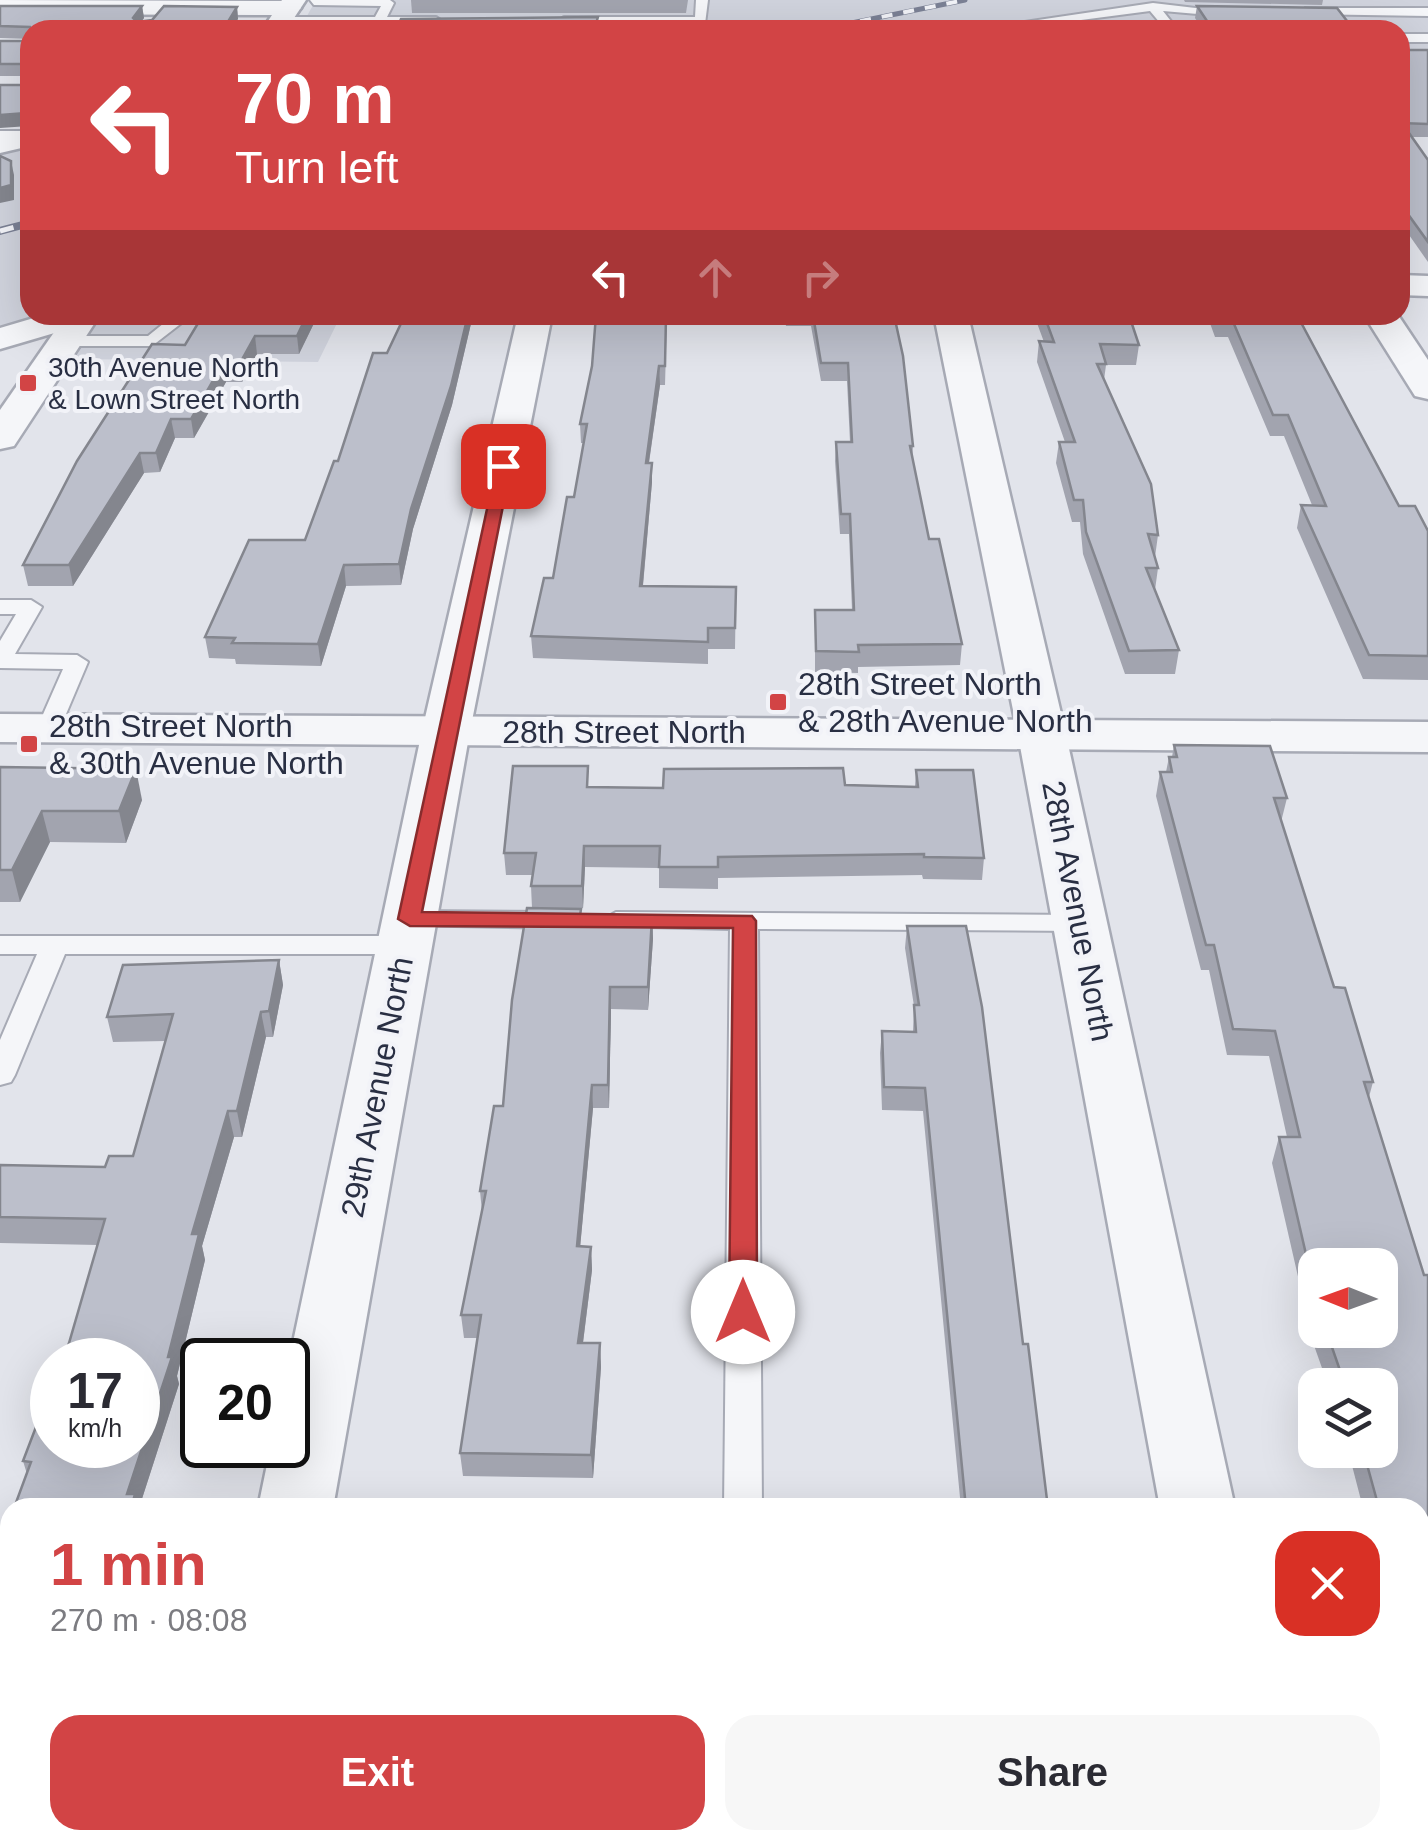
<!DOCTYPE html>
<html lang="en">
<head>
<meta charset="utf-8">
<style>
  :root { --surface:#fff; --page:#f7f7f7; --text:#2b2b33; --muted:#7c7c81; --accent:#d24445 }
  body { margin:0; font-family:Arial,sans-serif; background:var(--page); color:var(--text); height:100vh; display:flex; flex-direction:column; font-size:38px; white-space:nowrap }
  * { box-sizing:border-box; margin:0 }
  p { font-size:32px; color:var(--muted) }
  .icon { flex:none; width:55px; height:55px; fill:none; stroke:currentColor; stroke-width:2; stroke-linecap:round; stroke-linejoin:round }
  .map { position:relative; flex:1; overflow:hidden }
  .sheet { position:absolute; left:0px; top:1498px; width:1430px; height:352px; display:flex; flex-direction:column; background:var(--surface); border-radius:30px 30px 0 0; box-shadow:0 10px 40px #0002 }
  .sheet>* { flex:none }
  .banner { position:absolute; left:20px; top:20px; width:1390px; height:305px; border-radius:30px; box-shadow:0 10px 40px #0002; background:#d24445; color:#fff; overflow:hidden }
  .needle { width:65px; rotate:271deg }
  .tools { position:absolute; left:1298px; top:1248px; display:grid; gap:20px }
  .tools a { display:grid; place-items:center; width:100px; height:100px; border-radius:20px; background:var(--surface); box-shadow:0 10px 40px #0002; font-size:50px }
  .speed { position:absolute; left:30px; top:1338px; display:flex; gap:20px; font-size:50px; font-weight:700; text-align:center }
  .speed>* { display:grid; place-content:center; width:130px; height:130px; border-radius:50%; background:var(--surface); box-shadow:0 10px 40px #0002; line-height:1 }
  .speed small { font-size:25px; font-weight:400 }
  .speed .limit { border:5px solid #111; border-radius:15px; background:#fff; color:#111 }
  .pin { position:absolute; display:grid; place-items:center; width:85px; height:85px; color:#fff; margin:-42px; border-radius:20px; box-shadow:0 5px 15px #0006 }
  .me { position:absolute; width:110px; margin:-55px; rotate:0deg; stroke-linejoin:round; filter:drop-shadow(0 0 8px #0008) }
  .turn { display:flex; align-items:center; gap:35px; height:210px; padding:0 50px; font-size:45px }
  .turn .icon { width:130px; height:130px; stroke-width:2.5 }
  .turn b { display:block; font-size:70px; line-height:85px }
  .lanes { display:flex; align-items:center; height:95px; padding:0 50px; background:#0003; justify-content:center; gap:50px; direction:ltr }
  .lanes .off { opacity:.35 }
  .round { display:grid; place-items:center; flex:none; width:105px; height:105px; border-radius:30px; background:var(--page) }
  .headline { display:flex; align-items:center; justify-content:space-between; height:170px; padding:0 50px }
  h1 { font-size:60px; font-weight:700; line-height:75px; color:var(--accent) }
  .button { display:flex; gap:20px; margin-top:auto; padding:20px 50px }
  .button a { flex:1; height:115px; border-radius:30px; background:var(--accent); color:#fff; font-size:40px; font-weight:700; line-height:115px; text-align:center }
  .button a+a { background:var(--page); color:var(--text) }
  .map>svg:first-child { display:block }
</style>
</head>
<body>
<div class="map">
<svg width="1428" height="1848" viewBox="0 0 1428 1848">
  <rect width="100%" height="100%" fill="#e2e4eb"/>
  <!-- built -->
  <g fill="#d0d3dd">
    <polygon points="316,0 1428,0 1428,51 1400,51 1400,30 299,30"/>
    <polygon points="30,142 30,315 56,315 0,332 0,149"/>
    <polygon points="102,315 341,315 318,362 70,359"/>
  </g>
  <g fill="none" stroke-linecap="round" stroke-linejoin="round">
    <!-- service casing -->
    <g stroke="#a7aab5" stroke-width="4">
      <g id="service">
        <polygon points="310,0 390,0 394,3 387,17 436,17 442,21 378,28 280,25 274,21 280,17 375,17 381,6 314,5"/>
        <polygon points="696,0 708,0 705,24 564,25 558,21 564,17 695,17"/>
        <polygon points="1153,3 1238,13 1232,17 1163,11 1178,30 1166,30 1150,11 1004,30 970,30"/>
        <polygon points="1305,8 1428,8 1428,16 1301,14"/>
        <rect x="1400" y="34" width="28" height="8"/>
        <rect x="0" y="131" width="30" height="8"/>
        <polygon points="174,315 192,315 152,346 65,346 56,341 65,336 148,336"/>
        <polygon points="0,600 31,600 42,607 15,654 77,655 88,662 58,733 49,735 37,728 63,669 0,668 0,641 16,614 0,614"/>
        <polygon points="410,911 563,912 577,920 563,928 400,925 396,919"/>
        <polygon points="616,912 1080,915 1094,923 1080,931 758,929 762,1508 724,1508 730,929 606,926 602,920"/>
        <polygon points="0,936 405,936 415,939 419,945 415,951 405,954 65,954 15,1075 11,1082 0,1085 0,1040 37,954 0,954"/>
        <rect x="720" y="1840" width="44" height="8"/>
      </g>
    </g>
    <!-- minor casing -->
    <g stroke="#a7aab5" stroke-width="5">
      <g id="minor">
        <polygon points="0,0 289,1 301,8 289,15 0,14"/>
        <polygon points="30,130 30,146 0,153 0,137"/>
        <polygon points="1400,275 1428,276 1428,296 1400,295"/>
        <polygon points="44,315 97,315 92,322 0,349 0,328"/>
        <polygon points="518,315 552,315 470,731 333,1508 258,1508 271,1445 288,1445 288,1366 422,731"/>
        <polygon points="934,315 968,315 1066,735 1235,1508 1160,1508 1018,735"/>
        <polygon points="1364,315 1398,315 1428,360 1428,399 1415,396"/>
        <polygon points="187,1840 273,1840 271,1848 185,1848"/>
        <polygon points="1222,1840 1308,1840 1309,1848 1223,1848"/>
      </g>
    </g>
    <!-- tertiary casing -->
    <g stroke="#a7aab5" stroke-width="5">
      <g id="tertiary">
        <polygon points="282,0 306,0 286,30 262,30"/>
        <polygon points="66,315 100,315 14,446 0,449 0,410"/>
        <polygon points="0,714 1428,722 1428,752 0,742"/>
      </g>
    </g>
    <!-- service -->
    <use href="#service" fill="#f5f6f9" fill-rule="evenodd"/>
    <!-- minor -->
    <use href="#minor" fill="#f5f6f9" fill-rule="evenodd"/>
    <!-- tertiary -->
    <use href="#tertiary" fill="#f5f6f9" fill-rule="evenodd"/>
    <!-- rail-far1 casing -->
    <g stroke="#7b8195" stroke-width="5">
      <polyline id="rail-far1" points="817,30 965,0"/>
    </g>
    <!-- rail casing -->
    <g stroke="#7b8195" stroke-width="8">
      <polyline id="rail" points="0,231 30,223"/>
    </g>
    <!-- rail-far1 -->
    <use href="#rail-far1" stroke="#f2f3f8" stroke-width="4" stroke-dasharray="11" stroke-linecap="butt"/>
    <!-- rail -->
    <use href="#rail" stroke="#f2f3f8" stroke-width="5" stroke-dasharray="14" stroke-linecap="butt"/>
  </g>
  <!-- wall -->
  <g fill="#a2a4af" fill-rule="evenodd">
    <polygon points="411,0 688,0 686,13 412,13"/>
    <polygon points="1184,0 1323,0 1322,5 1185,2"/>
    <polygon points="0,6 142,6 144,18 142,21 237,7 238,19 30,30 30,76 0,76 0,41 28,41 30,39 0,38"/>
    <polygon points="1197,6 1354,30 1203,30 1195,18"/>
    <polygon points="1400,50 1428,50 1428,137 1412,137 1428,160 1428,262 1400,222"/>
    <polygon points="30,133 30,151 24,151 21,138"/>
    <polygon points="318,315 299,354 257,354 242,382 226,382 194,438 175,438 160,472 144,473 73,586 28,586 23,565 185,345"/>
    <polygon points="405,315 473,315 452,405 413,529 401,585 346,586 321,666 236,664 235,659 209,658 205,637 305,540 338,461"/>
    <polygon points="667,315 665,385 660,385 649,463 652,482 643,586 736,587 735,649 708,649 708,664 533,658 531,636 553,578 574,497 583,443 581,443 580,424 592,366"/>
    <polygon points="784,315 894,315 913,446 912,460 929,539 962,644 960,665 858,667 858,673 815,672 815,610 852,610 849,534 840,534 835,461 836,442 850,442 847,381 821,381 811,326 786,326"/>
    <polygon points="1034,315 1129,315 1139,345 1136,365 1106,365 1104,380 1158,535 1155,557 1158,568 1155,590 1179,650 1175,674 1125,674 1083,554 1080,522 1072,522 1056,463 1059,442 1065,442 1037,362 1039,341 1044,342"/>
    <polygon points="1160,315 1297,315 1399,506 1428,531 1428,680 1363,679 1297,528 1301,505 1312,505 1284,436 1270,436 1228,337 1215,337 1207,315"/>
    <path d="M1174,745l113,53 -6,24 53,165 39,95 -4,15 55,178h4v285h-8v-52h-57l-15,-58h32v-65h-52l-29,-82 3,-9 -30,-131 7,-26h8l-18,-81 -42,-1 -18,-85h-8l-45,-174 4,-24h6l3,-15h3zM1315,1265l65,65h-65z"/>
    <polygon points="0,767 142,800 126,843 50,842 20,902 0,902"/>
    <polygon points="916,770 984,858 982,880 923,879 922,875 718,878 718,889 659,888 659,868 585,867 583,908 532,908 531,886 532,875 506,875 504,853 589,787 663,788 845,785 915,786"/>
    <polygon points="581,916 652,917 653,939 648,1010 611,1009 609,1108 593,1108 580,1247 591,1247 592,1270 583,1343 600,1343 601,1367 593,1478 463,1476 460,1453 477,1338 464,1338 461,1315 482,1212 480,1191 503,1106"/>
    <polygon points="907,926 1023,1344 1048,1508 961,1508 923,1111 882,1110 880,1053 882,1031 913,1031 914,1006 905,948"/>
    <polygon points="279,960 283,985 273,1037 266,1037 242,1137 234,1137 202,1246 205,1260 177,1376 179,1384 139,1508 14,1508 27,1474 23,1461 69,1343 98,1245 0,1243 0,1165 105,1167 133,1156 166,1041 113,1042 107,1017"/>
    <polygon points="10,1518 10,1803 0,1802 0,1545"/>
  </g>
  <!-- shaded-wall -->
  <g fill="#84868e">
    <polygon points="142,6 144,18 135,30 133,18"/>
    <polygon points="237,7 238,19 232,30 223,30"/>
    <polygon points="26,113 29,126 0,128 0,115"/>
    <polygon points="11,161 14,175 14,200 0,203 0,188"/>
    <polygon points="307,315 318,315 299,354 297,336"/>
    <polygon points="468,315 473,315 452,405 413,529 401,585 399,564 411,509"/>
    <polygon points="255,336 257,354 242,382 240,363"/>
    <polygon points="223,363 226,382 194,438 191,419"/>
    <polygon points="659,366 660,385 646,482 646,463"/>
    <polygon points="171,419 175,438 160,472 156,453"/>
    <polygon points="140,453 144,473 73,586 69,565"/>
    <polygon points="652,463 652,482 641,606 640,586"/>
    <polygon points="344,565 346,586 321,666 318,644"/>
    <polygon points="136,769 142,800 126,843 119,811"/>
    <polygon points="42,811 50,842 20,902 12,870"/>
    <polygon points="584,846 585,867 583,908 582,886"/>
    <polygon points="652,917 653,939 648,1010 648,987"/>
    <polygon points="279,960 283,985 273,1037 269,1011"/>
    <polygon points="610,987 611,1009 609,1108 608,1085"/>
    <polygon points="261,1012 266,1037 242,1137 237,1111"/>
    <polygon points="592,1085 593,1108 578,1270 577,1246"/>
    <polygon points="228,1111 234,1137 202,1246 205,1260 177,1376 179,1384 139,1508 131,1508 127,1494 168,1357 192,1234"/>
    <polygon points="591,1247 592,1270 580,1366 578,1343"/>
    <polygon points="600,1343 601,1367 593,1478 591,1455"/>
  </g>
  <!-- building -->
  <g fill="#bcbfcb" stroke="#84868e" stroke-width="2.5">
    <polygon points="0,6 142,6 133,18 137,22 152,20 164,6 237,7 223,30 31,30 30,27 0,26"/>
    <polygon points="1197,6 1337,8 1354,30 1213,30"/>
    <polygon points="598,17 594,30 396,30 401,19"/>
    <polygon points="30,39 30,64 0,64 0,41 28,41"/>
    <polygon points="1400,50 1428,50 1428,124 1402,123 1428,160 1428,242 1400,203"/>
    <polygon points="0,85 30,85 30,116 26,113 0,115"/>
    <polygon points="0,156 11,161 11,185 0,188"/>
    <polygon points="203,315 307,315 297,336 255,336 240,363 223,363 191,419 171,419 156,453 140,453 69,565 23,565 77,461 152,344 185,345"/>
    <polygon points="405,315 468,315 451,386 411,509 399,564 344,565 318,644 232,643 235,638 205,637 249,540 305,540 334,461 338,461 373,353 387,353"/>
    <polygon points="596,315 666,315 665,366 659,366 646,463 652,463 640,586 736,587 735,628 708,628 708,642 531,636 544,578 553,578 567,497 574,497 587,424 580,424 592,366"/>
    <polygon points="813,315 894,315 903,356 913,446 910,446 929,539 939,539 962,644 858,645 859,652 816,651 815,610 854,610 850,514 841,514 836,442 852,442 848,363 821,363"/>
    <polygon points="1044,315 1129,315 1139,345 1100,344 1106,364 1097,364 1151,484 1158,535 1148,534 1158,568 1146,568 1179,650 1129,651 1086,532 1083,500 1074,500 1059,442 1075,442 1039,341 1054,342"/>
    <polygon points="1217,315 1297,315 1399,506 1415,506 1428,531 1428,656 1369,655 1301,505 1326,506 1288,415 1273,415 1231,317 1218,317"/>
    <polygon points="1174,745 1270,746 1287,798 1274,798 1334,987 1345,988 1373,1082 1364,1082 1424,1275 1428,1275 1428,1534 1420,1534 1420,1508 1379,1508 1363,1450 1380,1450 1380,1385 1345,1385 1326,1330 1380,1330 1380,1265 1315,1265 1315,1301 1306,1277 1311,1276 1279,1137 1300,1137 1275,1031 1233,1029 1214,945 1206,945 1160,772 1172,772 1169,757 1177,757"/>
    <polygon points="513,766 588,766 587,787 663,788 664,769 843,768 845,785 918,787 916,770 973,770 984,858 924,857 924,854 718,857 718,867 659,867 660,846 584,846 582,886 531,886 536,853 504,853"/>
    <polygon points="0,767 136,769 119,811 42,811 12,870 0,870"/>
    <polygon points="527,908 581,909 580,916 652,917 648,987 610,987 608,1085 592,1085 577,1246 591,1247 578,1343 600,1343 591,1455 460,1453 481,1315 461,1315 486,1191 480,1191 494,1106 503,1106 512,1000"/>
    <polygon points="907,926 966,926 982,1007 1023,1344 1028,1344 1048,1508 966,1508 925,1088 884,1087 882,1031 916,1032 914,1005 919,1005"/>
    <polygon points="279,960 269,1011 261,1012 237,1111 228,1111 192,1234 199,1234 168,1357 172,1357 127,1494 135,1494 131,1508 14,1508 31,1462 23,1461 52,1385 52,1445 138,1445 138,1360 62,1360 69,1343 105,1219 0,1217 0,1165 105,1167 109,1156 133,1156 173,1014 107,1017 123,965"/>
    <polygon points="10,1518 10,1777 0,1777 0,1545"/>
  </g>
  <!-- route -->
  <polygon fill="#d24445" stroke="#882c2d" stroke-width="2.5" points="497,463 511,466 422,912 752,916 756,921 757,1312 753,1320 743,1323 733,1320 729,1312 733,928 410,926 398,919"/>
  <!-- markers -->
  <g fill="#d24445" stroke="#f2f3f8" stroke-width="4">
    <rect x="18" y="373" width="20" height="20" rx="5"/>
    <rect x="768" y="692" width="20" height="20" rx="5"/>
    <rect x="19" y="734" width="20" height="20" rx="5"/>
  </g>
  <g text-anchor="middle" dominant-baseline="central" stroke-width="8" stroke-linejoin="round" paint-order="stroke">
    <!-- far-poi labels -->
    <g font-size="28" fill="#292f43" stroke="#f2f3f8" text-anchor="start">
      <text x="48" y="367">30th Avenue North<tspan x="48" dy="32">&amp; Lown Street North</tspan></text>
    </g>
    <!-- poi labels -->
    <g font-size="32" fill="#292f43" stroke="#f2f3f8" text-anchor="start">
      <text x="798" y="684">28th Street North<tspan x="798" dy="37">&amp; 28th Avenue North</tspan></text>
      <text x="49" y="726">28th Street North<tspan x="49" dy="37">&amp; 30th Avenue North</tspan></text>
    </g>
    <!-- street labels -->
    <g font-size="32" fill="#292f43" stroke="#f2f3f8">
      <text x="624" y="732">28th Street North</text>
      <text transform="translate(1078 911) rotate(79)">28th Avenue North</text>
      <text transform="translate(377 1087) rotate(-79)">29th Avenue North</text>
    </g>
  </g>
</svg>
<div class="tools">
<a><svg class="needle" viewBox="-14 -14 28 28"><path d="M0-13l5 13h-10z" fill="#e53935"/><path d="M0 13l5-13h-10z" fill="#7c7c81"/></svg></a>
<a><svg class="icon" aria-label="layers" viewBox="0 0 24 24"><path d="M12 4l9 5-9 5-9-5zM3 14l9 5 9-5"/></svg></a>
</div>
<div class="speed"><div>17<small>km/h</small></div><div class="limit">20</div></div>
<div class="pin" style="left:503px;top:466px;background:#d93025"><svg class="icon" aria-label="arrive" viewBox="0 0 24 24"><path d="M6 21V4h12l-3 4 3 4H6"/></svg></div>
<svg class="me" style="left:743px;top:1312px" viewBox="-20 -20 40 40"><circle r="19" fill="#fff"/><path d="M0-13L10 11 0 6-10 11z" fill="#d24445"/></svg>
<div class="banner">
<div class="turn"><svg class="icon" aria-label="left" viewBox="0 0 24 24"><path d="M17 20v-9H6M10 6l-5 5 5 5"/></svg><div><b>70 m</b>Turn left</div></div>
<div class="lanes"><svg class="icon" aria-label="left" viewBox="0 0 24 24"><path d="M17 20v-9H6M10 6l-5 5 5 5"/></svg><svg class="icon off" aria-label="ahead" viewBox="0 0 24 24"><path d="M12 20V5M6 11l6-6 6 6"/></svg><svg class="icon off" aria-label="right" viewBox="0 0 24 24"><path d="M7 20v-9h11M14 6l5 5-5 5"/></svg></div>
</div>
<section class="sheet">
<div class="headline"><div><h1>1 min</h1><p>270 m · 08:08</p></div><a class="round" style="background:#d93025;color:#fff"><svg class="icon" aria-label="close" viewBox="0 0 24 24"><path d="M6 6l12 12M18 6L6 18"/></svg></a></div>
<div class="button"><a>Exit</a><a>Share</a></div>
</section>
</div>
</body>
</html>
